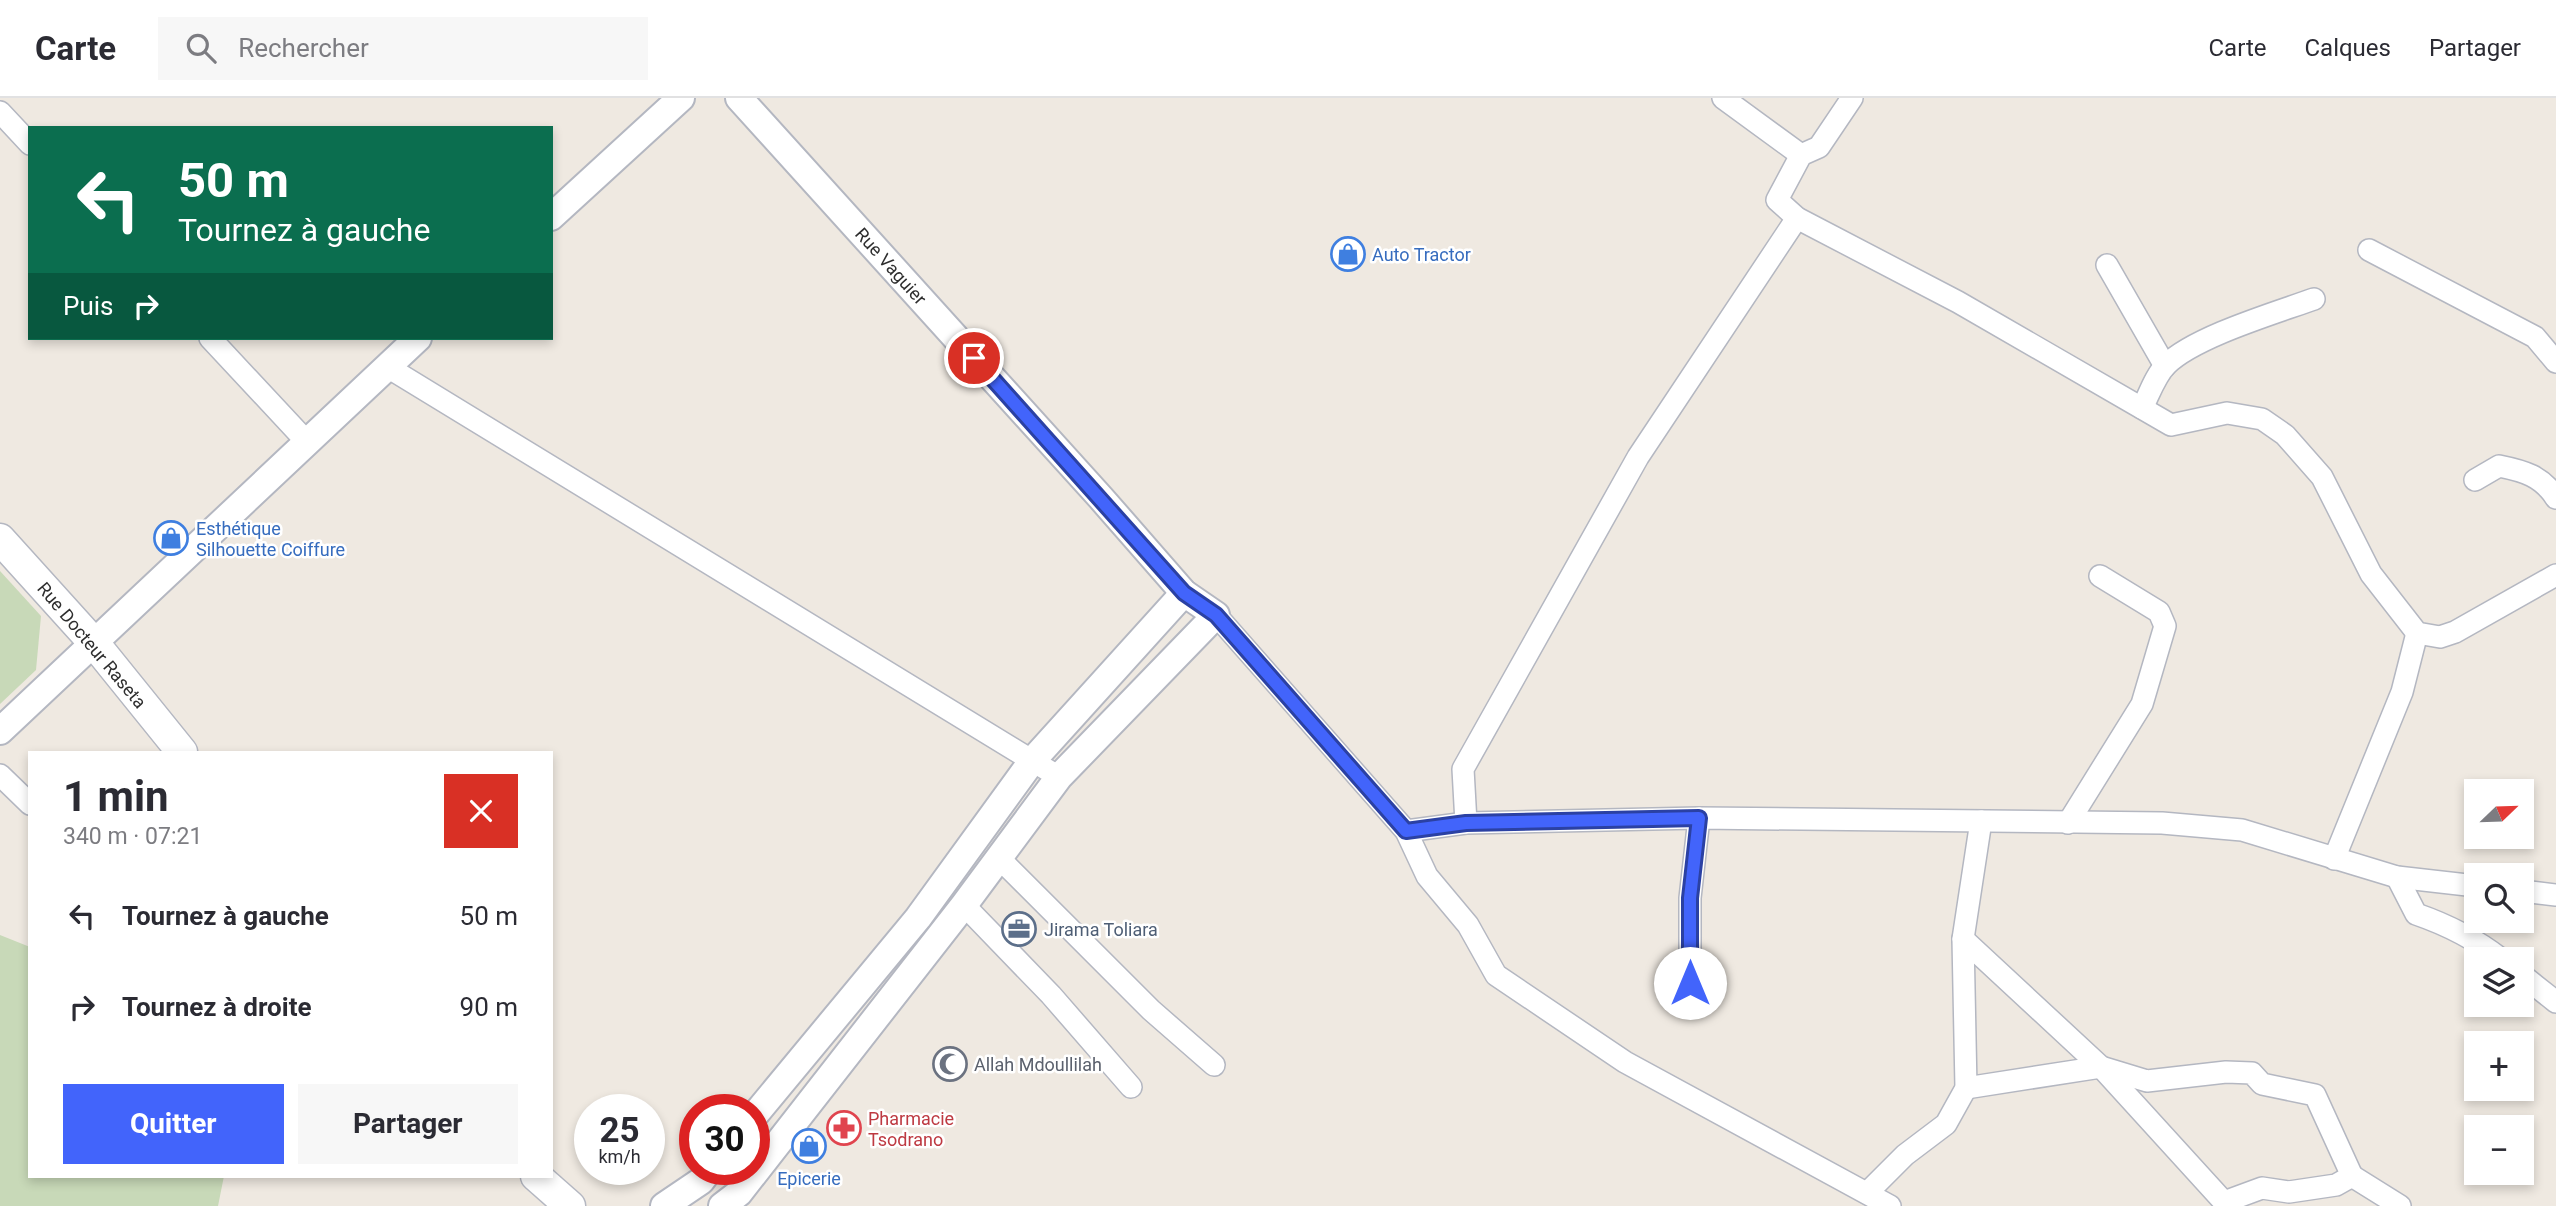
<!DOCTYPE html>
<html lang="fr">
<head>
<meta charset="utf-8">
<style>
  :root { --surface:#fff; --page:#f7f7f7; --text:#2b2b33; --muted:#7c7c81; --line:#e1e1e2; --accent:#4264fb }
  body { margin:0; font-family:Roboto,sans-serif; background:var(--page); color:var(--text); height:100vh; display:flex; flex-direction:column; font-size:26px; white-space:nowrap }
  * { box-sizing:border-box; margin:0 }
  p { font-size:23px; color:var(--muted) }
  .icon { flex:none; width:38px; height:38px; fill:none; stroke:currentColor; stroke-width:2; stroke-linecap:round; stroke-linejoin:round }
  .map { position:relative; flex:1; overflow:hidden }
  .side { position:absolute; left:28px; top:653px; width:525px; height:427px; display:flex; flex-direction:column; background:var(--surface); border-radius:0px; box-shadow:0 4px 10px #0003 }
  .side>* { flex:none }
  .banner { position:absolute; left:28px; top:28px; width:525px; height:214px; border-radius:0px; box-shadow:0 4px 10px #0003; background:#0b6e4f; color:#fff; overflow:hidden }
  .needle { width:46px; rotate:67deg }
  .controls { position:absolute; left:2464px; top:681px; display:grid; gap:14px }
  .controls a { display:grid; place-items:center; width:70px; height:70px; border-radius:0px; background:var(--surface); box-shadow:0 4px 10px #0003; font-size:35px }
  .speed { position:absolute; left:574px; top:996px; display:flex; gap:14px; font-size:35px; font-weight:700; text-align:center }
  .speed>* { display:grid; place-content:center; width:91px; height:91px; border-radius:50%; background:var(--surface); box-shadow:0 4px 10px #0003; line-height:1 }
  .speed small { font-size:18px; font-weight:400 }
  .speed .limit { border:10px solid #d22; background:#fff; color:#111 }
  .pin { position:absolute; display:grid; place-items:center; width:60px; height:60px; color:#fff; margin:-30px; border:4px solid #fff; border-radius:50%; box-shadow:0 2px 7px #0007 }
  .me { position:absolute; width:77px; margin:-38px; rotate:0deg; stroke-linejoin:round; filter:drop-shadow(0 0 5px #0008) }
  .turn { display:flex; align-items:center; gap:24px; height:147px; padding:0 35px; font-size:32px }
  .turn .icon { width:91px; height:91px; stroke-width:2.5 }
  .turn b { display:block; font-size:49px; line-height:60px }
  .then { display:flex; align-items:center; height:66px; padding:0 35px; background:#0003; gap:14px; font-size:26px }
  .round { display:grid; place-items:center; flex:none; width:74px; height:74px; border-radius:0px; background:var(--page) }
  .headline { display:flex; align-items:center; justify-content:space-between; height:119px; padding:0 35px }
  h1 { font-size:42px; font-weight:700; line-height:52px }
  .button { display:flex; gap:14px; margin-top:auto; padding:14px 35px }
  .button a { flex:1; height:80px; border-radius:0px; background:var(--accent); color:#fff; font-size:28px; font-weight:700; line-height:80px; text-align:center }
  .button a+a { background:var(--page); color:var(--text) }
  ul { padding:0; list-style:none }
  li { display:flex; align-items:center; gap:21px; height:91px; padding:0 35px }
  li div { flex:1 }
  li b { display:block; font-size:26px }
  li em { font-style:normal }
  header { display:flex; align-items:center; gap:42px; box-sizing:border-box; height:98px; padding:0 35px; background:var(--surface); border-bottom:2px solid var(--line) }
  header strong { font-size:33px }
  nav { display:flex; gap:38px; margin-inline-start:auto; font-size:24px }
  .search { width:490px; height:63px; background:var(--page); display:flex; align-items:center; gap:18px; box-sizing:border-box; padding:0 24px; border-radius:0px; color:var(--muted); font-size:26px }
  .map>svg:first-child { display:block }
</style>
</head>
<body>
<header>
<strong>Carte</strong>
<div class="search"><svg class="icon" aria-label="search" viewBox="0 0 24 24"><circle cx="10" cy="10" r="6"/><path d="M15 15l6 6"/></svg>Rechercher</div>
<nav><a>Carte</a><a>Calques</a><a>Partager</a></nav>
</header>
<div class="map">
<svg width="2556" height="1108" viewBox="0 0 2556 1108">
  <rect width="100%" height="100%" fill="#efe9e1"/>
  <!-- cemetery -->
  <g fill="#c8d9b8">
    <polygon points="0,473 41,518 36,572 0,606"/>
    <polygon points="0,837 30,849 30,1078 224,1078 218,1108 0,1108"/>
  </g>
  <g fill="none" stroke-linecap="round" stroke-linejoin="round">
    <!-- minor casing -->
    <g stroke="#b4b7c1" stroke-width="24">
      <g id="minor">
        <polyline points="1723,0 1801,57"/>
        <polyline points="1852,0 1819,49 1801,57 1777,102 1797,120 1958,204 2171,327 2227,315 2262,321 2285,337 2322,379 2371,476 2417,535 2440,539 2455,534 2556,477"/>
        <polyline points="0,14 30,46"/>
        <polyline points="2369,152 2535,239 2556,264"/>
        <polyline points="2107,167 2165,268"/>
        <polyline points="210,240 307,344"/>
        <polyline points="386,268 1059,679"/>
        <path d="M2142,310c7,-13 13,-32 24,-43 28,-28 109,-52 148,-66"/>
        <path d="M2475,382l24,-14c25,5 43,10 57,32"/>
        <polyline points="1216,517 1406,733 1427,778 1468,827 1496,877 1625,964 1890,1108"/>
        <polyline points="0,677 30,706"/>
        <polyline points="1466,725 1463,671 1638,359 1797,120"/>
        <polyline points="2068,725 2142,606 2165,528 2159,514 2100,478"/>
        <polyline points="1406,733 1466,725 1699,720 2162,725 2242,732 2397,779 2476,788"/>
        <polyline points="999,760 1151,912 1214,967"/>
        <polyline points="2334,761 2402,594 2417,535"/>
        <path d="M2397,779l19,37c32,11 58,24 85,45"/>
        <polyline points="2522,793 2556,797"/>
        <polyline points="964,807 1051,897 1131,989"/>
        <polyline points="1963,841 2101,969 2224,1104 2262,1090 2289,1094 2336,1087 2352,1078 2400,1108"/>
        <polyline points="2522,877 2556,904"/>
        <polyline points="1690,885 1690,800 1699,720"/>
        <polyline points="1966,990 2101,969 2147,983 2226,974 2252,975 2262,986 2315,997 2352,1078"/>
        <polyline points="1867,1095 1905,1057 1946,1026 1966,990 1963,841 1981,723"/>
      </g>
    </g>
    <!-- tertiary casing -->
    <g stroke="#b4b7c1" stroke-width="30">
      <g id="tertiary">
        <polyline points="551,119 681,0"/>
        <polyline points="0,633 418,240"/>
        <polyline points="754,1018 918,820 1032,663 1184,495"/>
        <polyline points="664,1108 701,1083 710,1071"/>
        <polyline points="722,1108 739,1095 964,807 1059,679 1216,517 1184,495 1101,400 739,0"/>
      </g>
    </g>
    <!-- secondary casing -->
    <g stroke="#b4b7c1" stroke-width="33">
      <g id="secondary">
        <polyline points="0,441 94,545 182,654"/>
        <polyline points="536,1078 570,1108"/>
      </g>
    </g>
    <!-- minor -->
    <use href="#minor" stroke="#fff" stroke-width="21"/>
    <!-- tertiary -->
    <use href="#tertiary" stroke="#fff" stroke-width="26"/>
    <!-- secondary -->
    <use href="#secondary" stroke="#fff" stroke-width="30"/>
  </g>
  <g fill="none" stroke-linecap="round" stroke-linejoin="round">
    <!-- route casing -->
    <g stroke="#2b41a3" stroke-width="18">
      <polyline id="route" points="974,260 1184,495 1216,517 1406,733 1466,725 1699,720 1690,800 1690,885"/>
    </g>
    <!-- route -->
    <use href="#route" stroke="#4264fb" stroke-width="12"/>
  </g>
  <!-- icons -->
  <defs>
    <g id="shop-ring" transform="scale(1.75)"><circle r="9.5" fill="#fff" stroke="#3f7fe0" stroke-width="1.5"/><path d="M-5-2.5h2.3a2.7 3.5 0 0 1 5.4 0H5L5.5 6h-11ZM-1.5-2.5h3a1.5 2.3 0 0 0-3 0Z" fill="#3f7fe0"/></g>
    <g id="office-ring" transform="scale(1.75)"><circle r="9.5" fill="#fff" stroke="#5c6f8a" stroke-width="1.5"/><path d="M-6-3h4V-5.5h4V-3h4V5H-6ZM-1-4.5V-3h2v-1.5ZM-6 0V1H6V0Z" fill="#5c6f8a"/></g>
    <g id="mosque-ring" transform="scale(1.75)"><circle r="9.5" fill="#fff" stroke="#6b7280" stroke-width="1.5"/><path d="M3.5-4.9A6 6 0 1 0 3.5 4.9A5 5 0 1 1 3.5-4.9Z" fill="#6b7280"/></g>
    <g id="pharmacy-ring" transform="scale(1.75)"><circle r="9.5" fill="#fff" stroke="#e0444e" stroke-width="1.5"/><path d="M-2-6h4v4h4v4h-4v4h-4v-4h-4v-4h4Z" fill="#e0444e"/></g>
  </defs>
  <g fill-rule="evenodd">
    <use href="#shop-ring" x="1348" y="156"/>
    <use href="#shop-ring" x="171" y="440"/>
    <use href="#office-ring" x="1019" y="831"/>
    <use href="#mosque-ring" x="950" y="966"/>
    <use href="#pharmacy-ring" x="844" y="1030"/>
    <use href="#shop-ring" x="809" y="1048"/>
  </g>
  <g text-anchor="middle" dominant-baseline="central" stroke-width="5" stroke-linejoin="round" paint-order="stroke">
    <!-- shop labels -->
    <g font-size="18" fill="#366cbe" stroke="#fff" text-anchor="start">
      <text x="1372" y="156">Auto Tractor</text>
      <text x="196" y="430">Esthétique<tspan x="196" dy="21">Silhouette Coiffure</tspan></text>
      <text x="809" y="1080" text-anchor="middle">Epicerie</text>
    </g>
    <!-- street labels -->
    <g font-size="18" fill="#2e2e2e" stroke="#fff">
      <text transform="translate(891 168) rotate(48)">Rue Vaguier</text>
      <text transform="translate(92 547) rotate(50)">Rue Docteur Raseta</text>
    </g>
    <!-- service labels -->
    <g font-size="18" fill="#4e5e75" stroke="#fff" text-anchor="start">
      <text x="1044" y="831">Jirama Toliara</text>
    </g>
    <!-- worship labels -->
    <g font-size="18" fill="#5b616d" stroke="#fff" text-anchor="start">
      <text x="974" y="966">Allah Mdoullilah</text>
    </g>
    <!-- health labels -->
    <g font-size="18" fill="#be3a42" stroke="#fff" text-anchor="start">
      <text x="868" y="1020">Pharmacie<tspan x="868" dy="21">Tsodrano</tspan></text>
    </g>
  </g>
</svg>
<div class="controls">
<a><svg class="needle" viewBox="-14 -14 28 28"><path d="M0-13l5 13h-10z" fill="#e53935"/><path d="M0 13l5-13h-10z" fill="#7c7c81"/></svg></a>
<a><svg class="icon" aria-label="search" viewBox="0 0 24 24"><circle cx="10" cy="10" r="6"/><path d="M15 15l6 6"/></svg></a>
<a><svg class="icon" aria-label="layers" viewBox="0 0 24 24"><path d="M12 4l9 5-9 5-9-5zM3 14l9 5 9-5"/></svg></a>
<a>+</a>
<a>−</a>
</div>
<div class="speed"><div>25<small>km/h</small></div><div class="limit">30</div></div>
<div class="pin" style="left:974px;top:260px;background:#d93025"><svg class="icon" aria-label="arrive" viewBox="0 0 24 24"><path d="M6 21V4h12l-3 4 3 4H6"/></svg></div>
<svg class="me" style="left:1690px;top:885px" viewBox="-20 -20 40 40"><circle r="19" fill="#fff"/><path d="M0-13L10 11 0 6-10 11z" fill="#4264fb"/></svg>
<div class="banner">
<div class="turn"><svg class="icon" aria-label="left" viewBox="0 0 24 24"><path d="M17 20v-9H6M10 6l-5 5 5 5"/></svg><div><b>50 m</b>Tournez à gauche</div></div>
<div class="then">Puis<svg class="icon" aria-label="right" viewBox="0 0 24 24"><path d="M7 20v-9h11M14 6l5 5-5 5"/></svg></div>
</div>
<section class="side">
<div class="headline"><div><h1>1 min</h1><p>340 m · 07:21</p></div><a class="round" style="background:#d93025;color:#fff"><svg class="icon" aria-label="close" viewBox="0 0 24 24"><path d="M6 6l12 12M18 6L6 18"/></svg></a></div>
<ul>
<li><svg class="icon" aria-label="left" viewBox="0 0 24 24"><path d="M17 20v-9H6M10 6l-5 5 5 5"/></svg><div><b>Tournez à gauche</b></div><em>50 m</em></li>
<li><svg class="icon" aria-label="right" viewBox="0 0 24 24"><path d="M7 20v-9h11M14 6l5 5-5 5"/></svg><div><b>Tournez à droite</b></div><em>90 m</em></li>
</ul>
<div class="button"><a>Quitter</a><a>Partager</a></div>
</section>
</div>
</body>
</html>
